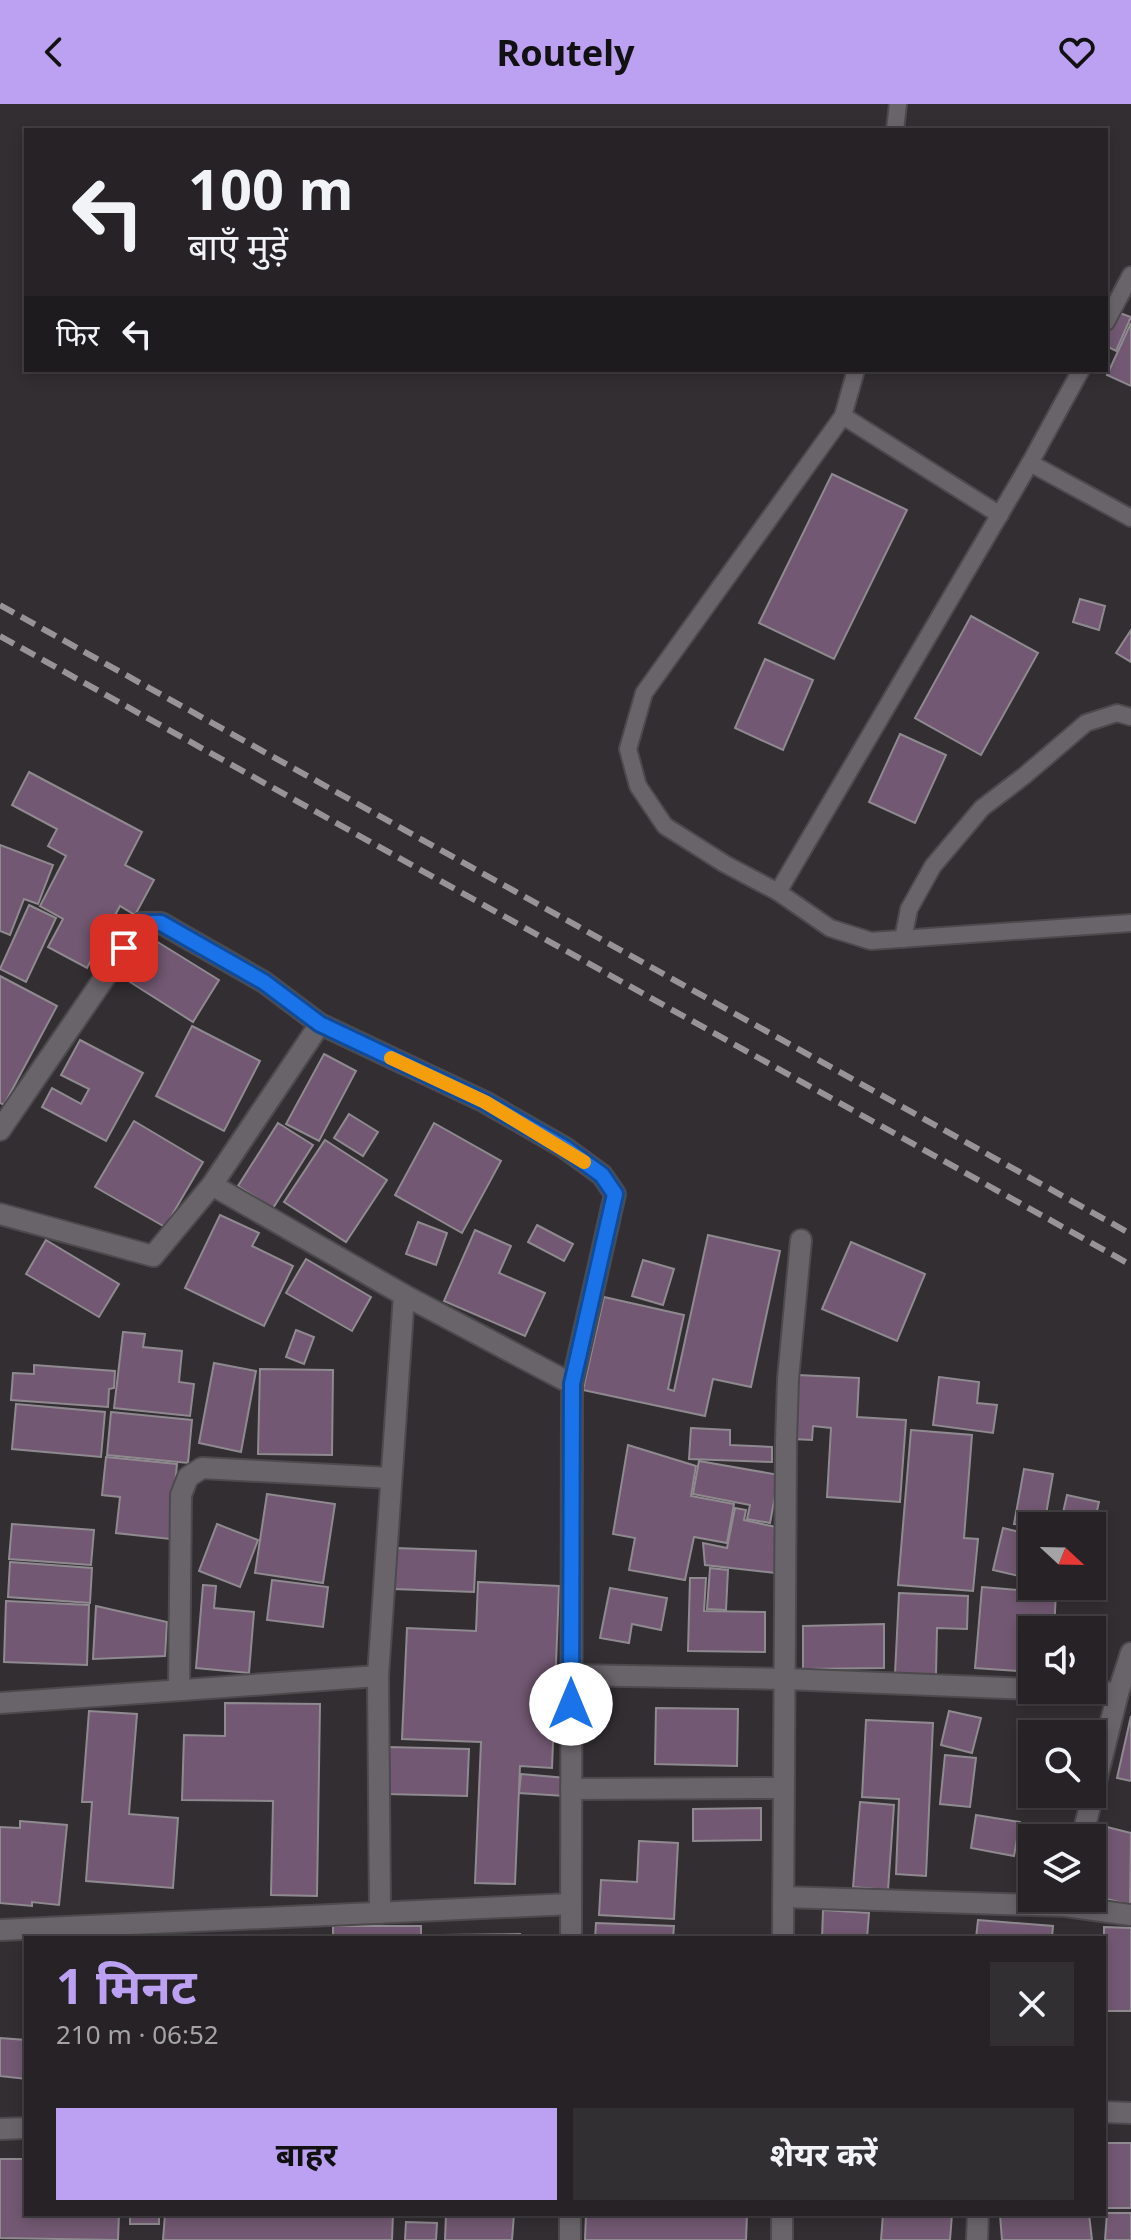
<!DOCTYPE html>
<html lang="hi">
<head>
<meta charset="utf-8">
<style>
  :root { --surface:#262226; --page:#322f32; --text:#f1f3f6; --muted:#a4a4a7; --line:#423f43; --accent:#bca0f2 }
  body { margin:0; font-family:"Noto Sans","Noto Sans Devanagari",sans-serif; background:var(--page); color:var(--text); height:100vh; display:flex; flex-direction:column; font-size:30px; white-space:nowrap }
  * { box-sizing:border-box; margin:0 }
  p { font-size:26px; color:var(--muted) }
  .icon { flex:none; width:44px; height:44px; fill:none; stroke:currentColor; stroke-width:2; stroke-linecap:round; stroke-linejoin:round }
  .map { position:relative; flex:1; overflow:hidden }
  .drawer { position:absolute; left:24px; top:1832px; width:1082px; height:280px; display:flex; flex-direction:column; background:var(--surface); border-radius:0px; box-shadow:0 4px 12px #0003,0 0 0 2px var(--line) }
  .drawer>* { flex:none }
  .guide { position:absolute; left:24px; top:24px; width:1084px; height:244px; border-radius:0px; box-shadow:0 4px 12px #0003,0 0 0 2px var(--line); background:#262226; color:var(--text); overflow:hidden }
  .needle { width:52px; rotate:112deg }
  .tools { position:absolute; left:1018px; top:1408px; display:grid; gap:16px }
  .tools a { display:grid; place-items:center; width:88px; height:88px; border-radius:0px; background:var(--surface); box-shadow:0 4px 12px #0003,0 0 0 2px var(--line); font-size:40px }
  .pin { position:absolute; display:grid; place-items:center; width:68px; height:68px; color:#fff; margin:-34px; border-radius:16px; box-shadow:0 4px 12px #0006 }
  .me { position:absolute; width:88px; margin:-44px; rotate:0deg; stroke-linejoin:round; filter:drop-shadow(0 0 6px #0008) }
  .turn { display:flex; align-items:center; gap:28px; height:168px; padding:0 32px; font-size:36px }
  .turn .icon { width:104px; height:104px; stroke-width:2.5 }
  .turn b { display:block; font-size:56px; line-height:68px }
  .then { display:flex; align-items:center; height:76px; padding:0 32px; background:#0003; gap:16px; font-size:30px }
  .round { display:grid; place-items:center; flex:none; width:84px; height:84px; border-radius:0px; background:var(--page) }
  .summary { display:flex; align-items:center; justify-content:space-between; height:136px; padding:0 32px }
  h1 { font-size:48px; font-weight:700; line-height:60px; color:var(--accent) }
  .cta { display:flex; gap:16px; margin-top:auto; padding:16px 32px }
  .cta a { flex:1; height:92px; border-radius:0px; background:var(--accent); color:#111; font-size:32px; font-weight:700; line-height:92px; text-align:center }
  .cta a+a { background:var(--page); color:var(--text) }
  header { display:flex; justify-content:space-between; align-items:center; height:104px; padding:0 32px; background:var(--accent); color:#111; font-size:36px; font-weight:700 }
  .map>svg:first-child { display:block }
</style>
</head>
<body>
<header><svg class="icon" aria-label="back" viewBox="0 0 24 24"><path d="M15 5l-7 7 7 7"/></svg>Routely<svg class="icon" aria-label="heart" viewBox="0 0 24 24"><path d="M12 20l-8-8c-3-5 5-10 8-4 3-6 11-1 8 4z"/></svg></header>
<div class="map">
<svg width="1131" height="2136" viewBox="0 0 1131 2136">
  <rect width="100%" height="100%" fill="#322e32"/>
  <!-- building -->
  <g fill="#725872" stroke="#8f8a8f" stroke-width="2">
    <polygon points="1114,207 1131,213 1116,247 1106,242 1106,222"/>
    <polygon points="1131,219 1131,282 1107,271"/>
    <polygon points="832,370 907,406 834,555 759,519"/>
    <polygon points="1080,495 1105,502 1099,526 1073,518"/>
    <polygon points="971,512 1038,549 981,651 915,614"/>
    <polygon points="1131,526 1131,558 1116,549"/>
    <polygon points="765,555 813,576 783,646 735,624"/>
    <polygon points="900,630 946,651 915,719 869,698"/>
    <polygon points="29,668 142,728 125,761 154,776 135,811 120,802 87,864 48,843 63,815 40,802 66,752 48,742 57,725 12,701"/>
    <polygon points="0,741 53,761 38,800 24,795 10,831 0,827"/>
    <polygon points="29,801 56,814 26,878 0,865"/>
    <polygon points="156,837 219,876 193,918 130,878"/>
    <polygon points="0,872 57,902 4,1001 0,999"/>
    <polygon points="192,922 260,957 224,1027 156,992"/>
    <polygon points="80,936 143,969 106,1037 42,1003 52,984 81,1000 89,985 61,971"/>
    <polygon points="324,950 356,967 319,1037 286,1020"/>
    <polygon points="349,1010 378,1028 363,1052 334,1034"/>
    <polygon points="134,1017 203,1058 165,1123 95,1083"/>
    <polygon points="278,1019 313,1041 273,1104 238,1082"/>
    <polygon points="434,1019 501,1057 462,1129 395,1091"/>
    <polygon points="325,1036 387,1076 346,1138 284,1098"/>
    <polygon points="220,1111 259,1129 252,1142 293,1162 264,1222 185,1184"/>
    <polygon points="418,1118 447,1129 436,1161 406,1150"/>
    <polygon points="537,1121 573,1140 564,1157 528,1138"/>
    <polygon points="475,1126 511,1142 499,1169 545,1189 525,1232 444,1197"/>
    <polygon points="708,1131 780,1147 751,1283 713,1275 705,1312 583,1286 604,1193 684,1211 668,1285 674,1287"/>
    <polygon points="46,1136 119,1180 99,1213 26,1170"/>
    <polygon points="851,1138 925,1170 897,1237 822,1205"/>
    <polygon points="306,1155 371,1193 352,1227 286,1189"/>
    <polygon points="643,1156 674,1165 663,1201 632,1192"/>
    <polygon points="296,1226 314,1233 304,1260 286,1253"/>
    <polygon points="123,1228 145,1230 143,1243 182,1247 179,1278 194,1280 190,1312 114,1304"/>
    <polygon points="214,1259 256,1267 241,1348 199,1339"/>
    <polygon points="34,1261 115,1267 114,1284 109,1285 108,1303 11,1296 13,1269 34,1270"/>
    <polygon points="260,1265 333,1266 332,1351 258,1350"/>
    <polygon points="798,1271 859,1274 857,1313 906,1316 900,1398 827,1393 831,1324 813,1322 812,1336 793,1335"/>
    <polygon points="939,1273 979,1278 977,1299 997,1301 993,1329 933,1321"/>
    <polygon points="16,1300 105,1308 101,1353 12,1345"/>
    <polygon points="111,1308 192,1316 188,1359 107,1351"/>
    <polygon points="691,1324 730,1326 730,1341 772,1343 772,1358 689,1355"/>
    <polygon points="911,1326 972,1331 964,1434 978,1435 973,1487 898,1481"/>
    <polygon points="628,1341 696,1362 691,1392 734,1400 727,1439 694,1433 685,1476 629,1466 635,1434 613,1430"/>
    <polygon points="106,1353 177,1360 170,1435 116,1429 120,1393 102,1391"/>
    <polygon points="699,1357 779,1371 770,1419 747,1415 750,1401 693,1390"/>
    <polygon points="1024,1365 1053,1370 1044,1422 1014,1420"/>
    <polygon points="267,1390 335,1400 323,1479 255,1469"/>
    <polygon points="1067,1391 1099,1398 1092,1429 1092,1422 1060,1422"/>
    <polygon points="735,1404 746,1406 744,1416 776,1423 775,1469 705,1461 703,1439 727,1444"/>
    <polygon points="12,1420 94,1426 91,1461 9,1455"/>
    <polygon points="217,1420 258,1436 240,1483 199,1467"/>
    <polygon points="1003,1424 1032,1431 1032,1475 993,1466"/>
    <polygon points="396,1444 476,1447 474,1488 394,1485"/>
    <polygon points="10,1458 92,1464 90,1499 8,1493"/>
    <polygon points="710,1464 728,1466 726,1506 707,1505"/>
    <polygon points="690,1474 706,1474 704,1507 765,1508 765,1548 688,1547"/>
    <polygon points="272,1476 328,1483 323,1523 267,1516"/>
    <polygon points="478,1478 559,1482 552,1664 520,1662 515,1780 475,1779 481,1638 402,1635 407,1524 476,1527"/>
    <polygon points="203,1481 216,1482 214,1504 254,1508 249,1569 196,1564"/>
    <polygon points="982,1483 1056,1489 1054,1526 1032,1526 1032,1568 975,1564"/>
    <polygon points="610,1484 667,1494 661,1526 632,1520 629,1539 600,1534"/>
    <polygon points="899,1489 968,1492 967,1525 937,1524 936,1571 895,1570"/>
    <polygon points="6,1497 89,1501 87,1561 4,1558"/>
    <polygon points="96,1502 167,1518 165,1552 93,1555"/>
    <polygon points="884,1520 884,1564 803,1565 803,1522"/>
    <polygon points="225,1599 320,1600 317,1792 271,1791 273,1697 182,1696 184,1631 225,1632"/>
    <polygon points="656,1604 738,1605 737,1662 655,1660"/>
    <polygon points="89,1607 137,1610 129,1710 178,1714 173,1784 86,1777 92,1698 82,1698"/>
    <polygon points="949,1607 981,1614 972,1649 941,1641"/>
    <polygon points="1131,1612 1131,1677 1117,1674"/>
    <polygon points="866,1616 933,1619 926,1772 896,1770 899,1695 862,1693"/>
    <polygon points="388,1643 469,1645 467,1692 387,1690"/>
    <polygon points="945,1651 976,1654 970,1703 940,1700"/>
    <polygon points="521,1670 566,1674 564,1692 519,1689"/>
    <polygon points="860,1698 894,1701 888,1786 853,1783"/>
    <polygon points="761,1704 761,1736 693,1737 693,1705"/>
    <polygon points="976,1711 1020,1718 1014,1752 971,1744"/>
    <polygon points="20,1717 67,1721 59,1801 32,1798 32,1802 0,1799 0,1723 20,1724"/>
    <polygon points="1103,1722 1131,1729 1130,1801 1092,1791 1092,1767"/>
    <polygon points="639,1737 678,1739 674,1815 599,1811 601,1776 637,1778"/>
    <polygon points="823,1806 869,1809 867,1834 822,1834"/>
    <polygon points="978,1816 1053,1822 1052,1834 976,1834"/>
    <polygon points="596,1819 674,1822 673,1834 595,1834"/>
    <rect x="333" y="1822" width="88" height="12"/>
    <polygon points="1104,1823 1131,1824 1131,1907 1104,1907"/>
    <polygon points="520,1830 520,1834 442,1834 442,1831"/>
    <polygon points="0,1934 26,1936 26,1975 0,1972"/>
    <rect x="1104" y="2039" width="27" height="65"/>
    <polygon points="0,2055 26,2055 26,2110 119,2110 118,2136 0,2134"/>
    <polygon points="1107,2109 1131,2109 1131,2136 1105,2136"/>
    <rect x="130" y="2110" width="29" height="10"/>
    <polygon points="165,2110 393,2110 392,2136 163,2136"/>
    <polygon points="446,2110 514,2110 512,2136 445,2136"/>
    <polygon points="586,2110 747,2110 746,2136 585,2136"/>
    <polygon points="883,2110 952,2110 950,2136 881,2136"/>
    <polygon points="1089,2110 1092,2136 1002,2136 1000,2111"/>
    <polygon points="406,2118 437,2119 436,2136 405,2136"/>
  </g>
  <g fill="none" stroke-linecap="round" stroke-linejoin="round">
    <!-- service casing -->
    <g stroke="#4d4a4d" stroke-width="20">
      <g id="service">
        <polyline points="895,26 898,0"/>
        <polyline points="1106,218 1131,171"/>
        <polyline points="856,266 843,312 644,589 628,645 638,682 665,722 725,760 778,788 830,824 871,837 1131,819"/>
        <polyline points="1081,266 1030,359 1131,414"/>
        <polyline points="843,312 1000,411"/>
        <polyline points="778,788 1030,359"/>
        <polyline points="903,835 909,805 933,762 982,704 1024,672 1086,619 1117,609 1131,613"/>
      </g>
    </g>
    <!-- minor casing -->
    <g stroke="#4d4a4d" stroke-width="24">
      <g id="minor">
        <polyline points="320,920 212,1081 404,1191"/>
        <polyline points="0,1026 142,819 161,819 264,878 320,920 485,998 565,1044 602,1071 615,1090 572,1280 571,1834"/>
        <polyline points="0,1110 153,1152 212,1081"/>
        <polyline points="571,1571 785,1575 1032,1585"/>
        <polyline points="179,1585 181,1391 188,1373 202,1364 390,1374"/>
        <polyline points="1054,1586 1118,1589 1131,1549"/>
        <polyline points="0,1599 378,1572"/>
        <polyline points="571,1685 784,1684"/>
        <polyline points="1082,1734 1118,1589"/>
        <polyline points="784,1793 1065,1802 1067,1794"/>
        <polyline points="1065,1802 1131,1811"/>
        <polyline points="380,1809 378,1572 404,1191 572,1280"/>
        <polyline points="0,1826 571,1800"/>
        <polyline points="783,1834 786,1338 788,1275 801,1136"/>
        <polyline points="1104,2008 1131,2009"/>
        <polyline points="0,2025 26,2024"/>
        <polyline points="570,2136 570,2110"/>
        <polyline points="782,2136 782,2110"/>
        <polyline points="977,2136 978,2110"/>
      </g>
    </g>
    <!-- service -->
    <use href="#service" stroke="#696469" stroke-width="16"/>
    <!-- minor -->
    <use href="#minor" stroke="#696469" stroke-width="20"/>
    <!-- rail -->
    <g stroke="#979397" stroke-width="6" stroke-dasharray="16 8" stroke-linecap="butt">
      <polyline points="0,501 1131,1130"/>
      <polyline points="0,532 1131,1161"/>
    </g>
  </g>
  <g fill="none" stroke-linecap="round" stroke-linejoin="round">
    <!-- route casing -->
    <g stroke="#114b97" stroke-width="20">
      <polyline id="route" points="124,844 142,819 161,819 264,878 320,920 485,998 565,1044 602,1071 615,1090 572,1280 571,1600"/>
    </g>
    <!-- route -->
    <use href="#route" stroke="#1a73e8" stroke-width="14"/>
    <!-- slow -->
    <polyline stroke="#f59e0b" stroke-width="14" points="391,954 485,998 584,1058"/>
  </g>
</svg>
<div class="tools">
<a><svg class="needle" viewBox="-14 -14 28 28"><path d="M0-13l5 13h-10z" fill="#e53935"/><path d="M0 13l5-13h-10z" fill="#a4a4a7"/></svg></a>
<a><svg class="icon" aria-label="sound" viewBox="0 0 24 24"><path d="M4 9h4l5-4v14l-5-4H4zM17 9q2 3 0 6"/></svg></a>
<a><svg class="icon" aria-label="search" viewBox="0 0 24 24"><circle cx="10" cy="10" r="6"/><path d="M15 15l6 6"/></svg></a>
<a><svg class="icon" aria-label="layers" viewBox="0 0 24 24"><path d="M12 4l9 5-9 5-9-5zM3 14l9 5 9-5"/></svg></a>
</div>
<div class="pin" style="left:124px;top:844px;background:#d93025"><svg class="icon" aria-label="arrive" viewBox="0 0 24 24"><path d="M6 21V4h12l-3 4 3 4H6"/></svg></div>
<svg class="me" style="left:571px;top:1600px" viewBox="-20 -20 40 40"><circle r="19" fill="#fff"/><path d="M0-13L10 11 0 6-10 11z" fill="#1a73e8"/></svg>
<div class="guide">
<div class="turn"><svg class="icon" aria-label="left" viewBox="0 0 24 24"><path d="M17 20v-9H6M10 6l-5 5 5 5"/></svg><div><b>100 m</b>बाएँ मुड़ें</div></div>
<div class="then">फिर<svg class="icon" aria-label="left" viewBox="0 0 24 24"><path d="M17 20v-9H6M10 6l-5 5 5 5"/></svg></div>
</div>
<section class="drawer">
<div class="summary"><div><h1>1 मिनट</h1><p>210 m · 06:52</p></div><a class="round"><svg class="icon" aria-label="close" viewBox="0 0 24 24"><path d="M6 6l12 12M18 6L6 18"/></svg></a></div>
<div class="cta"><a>बाहर</a><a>शेयर करें</a></div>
</section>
</div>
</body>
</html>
